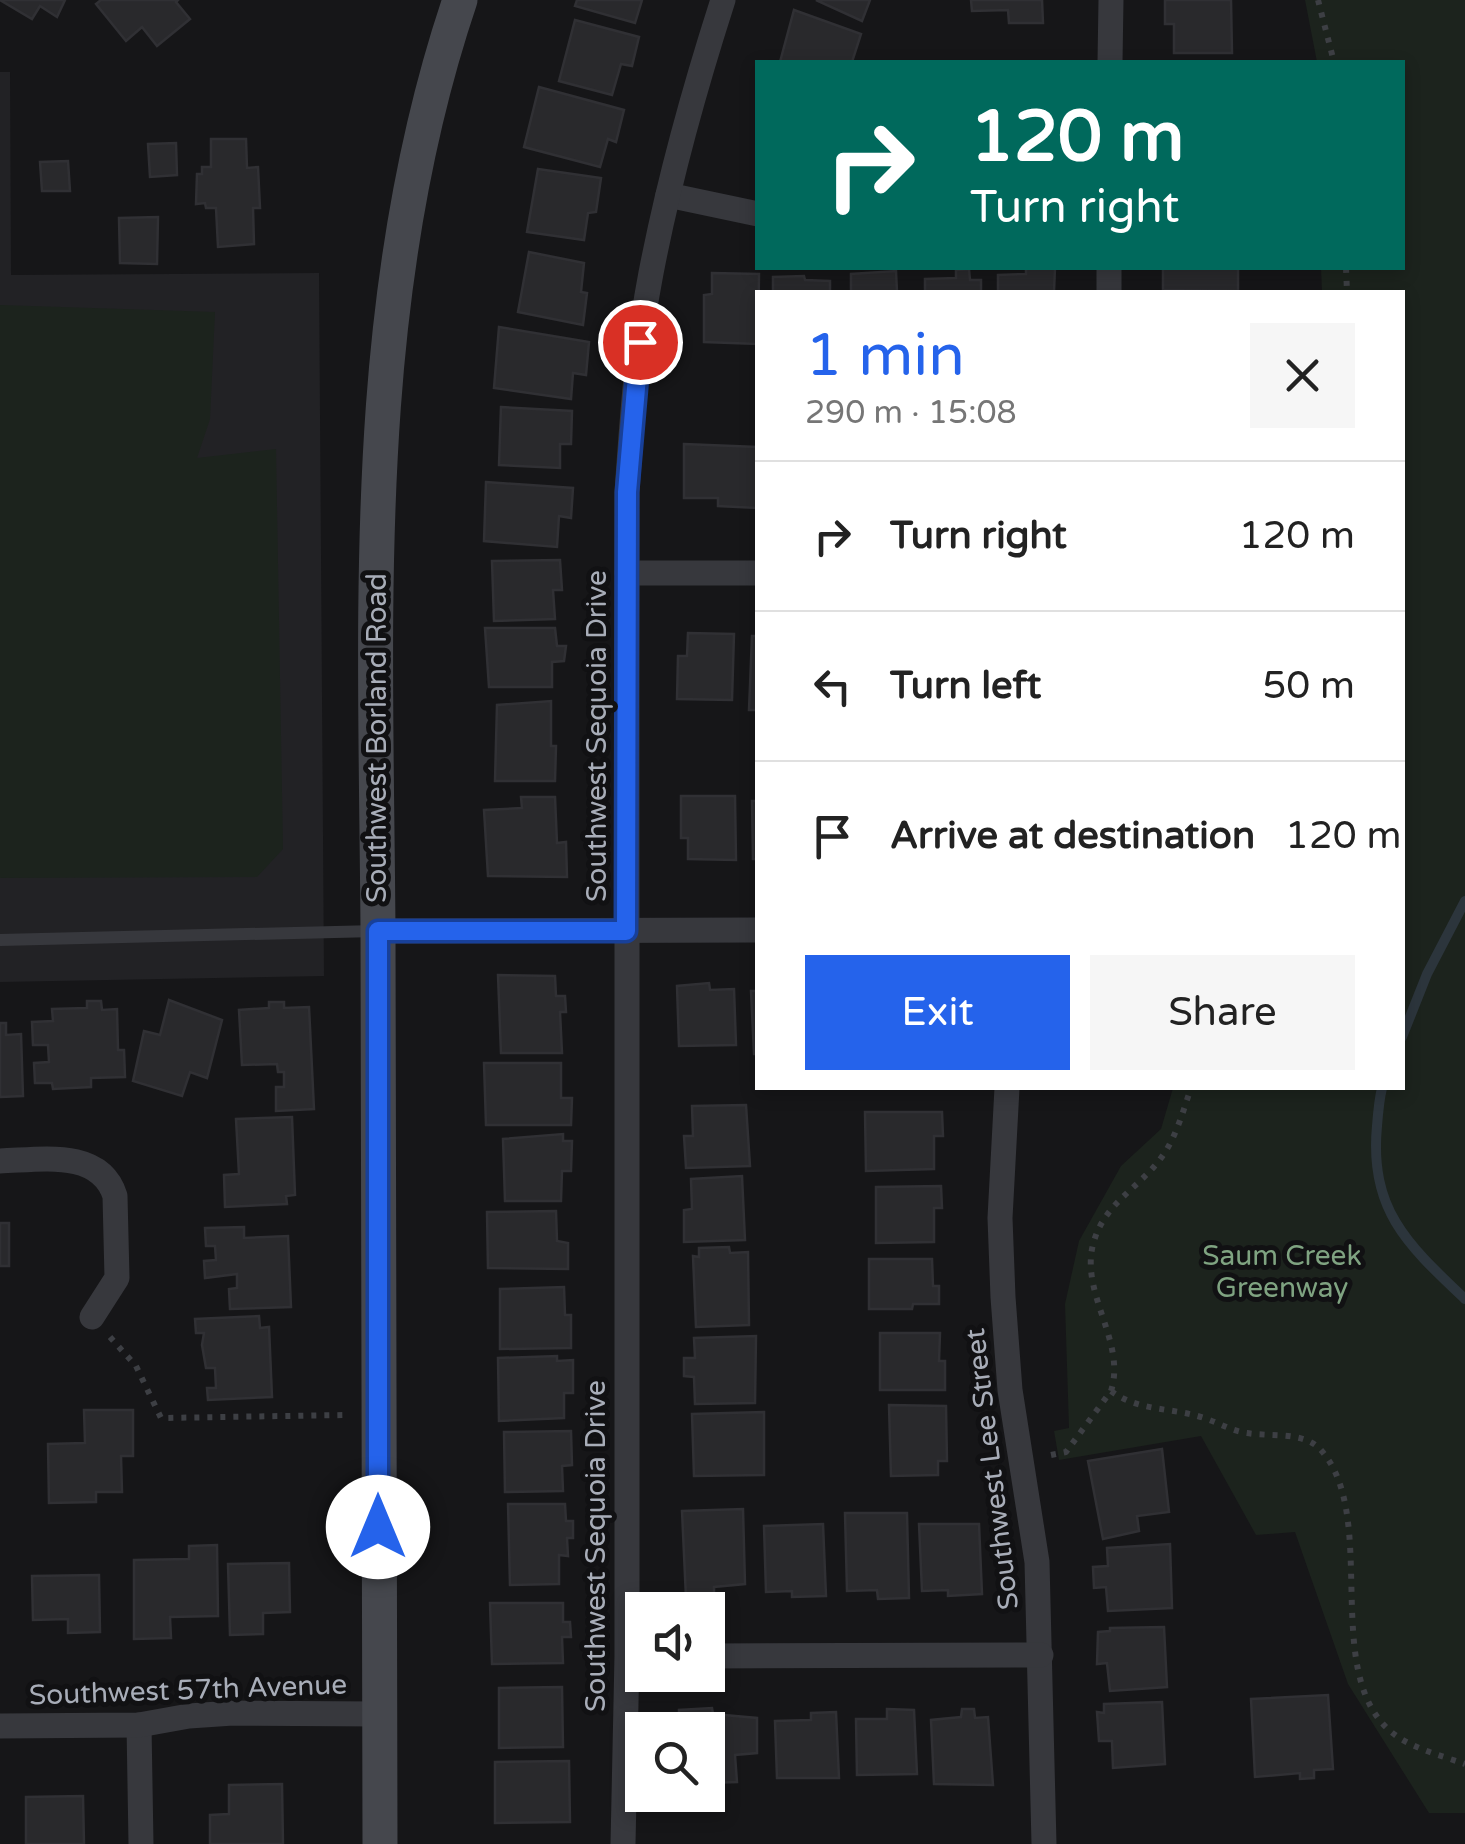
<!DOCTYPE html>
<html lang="en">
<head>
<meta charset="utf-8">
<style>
  :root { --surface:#fff; --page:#f6f6f6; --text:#222; --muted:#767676; --line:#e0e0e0; --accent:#2563eb }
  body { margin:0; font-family:"Varela Round",sans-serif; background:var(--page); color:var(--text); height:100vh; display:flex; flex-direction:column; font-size:38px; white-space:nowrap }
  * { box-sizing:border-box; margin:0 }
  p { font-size:32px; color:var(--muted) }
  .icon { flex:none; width:55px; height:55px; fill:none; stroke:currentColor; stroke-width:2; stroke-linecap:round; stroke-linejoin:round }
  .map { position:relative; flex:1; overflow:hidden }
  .details { position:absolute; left:755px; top:290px; width:650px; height:800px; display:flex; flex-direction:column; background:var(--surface); border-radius:0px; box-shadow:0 5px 15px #0003 }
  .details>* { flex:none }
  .top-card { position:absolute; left:755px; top:60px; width:650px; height:210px; border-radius:0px; box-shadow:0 5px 15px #0003; background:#00695c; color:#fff; overflow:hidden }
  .controls { position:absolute; left:625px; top:1592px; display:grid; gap:20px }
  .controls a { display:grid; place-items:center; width:100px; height:100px; border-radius:0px; background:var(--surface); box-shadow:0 5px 15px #0003; font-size:50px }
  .pin { position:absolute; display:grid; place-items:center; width:85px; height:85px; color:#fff; margin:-42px; border:5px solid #fff; border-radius:50%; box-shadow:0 2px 10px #0007 }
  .me { position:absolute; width:110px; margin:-55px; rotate:0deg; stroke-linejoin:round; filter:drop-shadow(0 0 8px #0008) }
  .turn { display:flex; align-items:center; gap:35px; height:210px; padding:0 50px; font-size:45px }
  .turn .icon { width:130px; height:130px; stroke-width:2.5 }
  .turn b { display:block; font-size:70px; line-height:85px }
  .round { display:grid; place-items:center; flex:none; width:105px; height:105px; border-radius:0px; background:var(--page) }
  .head { display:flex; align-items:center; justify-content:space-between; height:170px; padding:0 50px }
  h1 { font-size:60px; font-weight:600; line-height:75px; color:var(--accent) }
  .button { display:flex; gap:20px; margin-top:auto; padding:20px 50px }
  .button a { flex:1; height:115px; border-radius:0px; background:var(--accent); color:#fff; font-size:40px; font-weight:600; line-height:115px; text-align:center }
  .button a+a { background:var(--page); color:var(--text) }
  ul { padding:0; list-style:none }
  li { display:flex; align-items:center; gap:30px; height:150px; padding:0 50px; border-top:2px solid var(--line) }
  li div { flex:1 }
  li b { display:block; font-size:38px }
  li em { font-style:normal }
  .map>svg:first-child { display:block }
</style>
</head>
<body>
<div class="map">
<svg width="1465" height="1844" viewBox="0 0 1465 1844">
  <rect width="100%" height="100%" fill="#161618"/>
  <!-- built -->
  <polygon fill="#222225" points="0,72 10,72 11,275 319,273 324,976 0,982"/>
  <!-- green -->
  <g fill="#1c231d">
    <polygon points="1305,0 1465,0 1465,1813 1429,1813 1348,1684 1295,1532 1256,1535 1201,1436 1059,1460 1054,1431 1069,1428 1065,1304 1079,1241 1121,1166 1161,1129 1173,1088 1402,1088 1402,292 1322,292 1321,268 1402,268 1402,62 1317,62"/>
    <polygon points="0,305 215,312 210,419 197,458 276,449 283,849 257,877 0,878"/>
  </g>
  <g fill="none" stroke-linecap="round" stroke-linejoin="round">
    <!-- stream -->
    <g stroke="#2c353c" stroke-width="10">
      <polyline points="1402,1037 1427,974 1465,901"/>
      <path d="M1382,1088c-3,12 -4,25 -5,38 -8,84 31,119 88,173"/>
    </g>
  </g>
  <!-- building -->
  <g fill="#29292c" stroke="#303034" stroke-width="2.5">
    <polygon points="0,0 65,0 57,17 40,6 32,19"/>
    <polygon points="101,0 178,0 176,2 190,19 157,46 142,27 126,41 96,4"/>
    <polygon points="577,0 642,0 635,23 575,6"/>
    <polygon points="816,0 870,0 862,21"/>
    <polygon points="971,0 1042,0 1043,23 1009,23 1008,10 972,11"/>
    <polygon points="1165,0 1231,0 1232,53 1174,53 1174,24 1165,24"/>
    <polygon points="794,10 861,34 852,62 780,62"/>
    <polygon points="575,20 639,37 632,66 621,64 612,95 559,81"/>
    <polygon points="539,87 624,110 616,142 608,139 600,167 524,147"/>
    <polygon points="211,139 246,139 247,168 258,167 260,208 253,208 254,244 218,247 216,208 206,208 205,203 196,204 197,174 202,174 202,167 211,167"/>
    <polygon points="176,143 177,175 150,177 148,144"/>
    <polygon points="68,161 70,191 42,191 40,162"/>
    <polygon points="538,169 601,178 596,212 588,213 584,240 527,232"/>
    <polygon points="158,217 157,264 120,263 119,218"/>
    <polygon points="529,252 584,263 581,292 587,293 583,325 518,312"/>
    <polygon points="1026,268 1055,268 1054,292 998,292 998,275 1026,274"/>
    <polygon points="1163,268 1238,268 1238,291 1163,290"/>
    <polygon points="969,269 970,280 981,280 981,292 925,292 925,279 956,278 956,270"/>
    <polygon points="896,271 897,292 902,292 851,292 851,274"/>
    <polygon points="712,273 759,274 758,344 704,342 704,295 712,294"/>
    <polygon points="804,276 805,280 830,281 830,292 773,292 773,277"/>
    <polygon points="499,327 589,342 586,375 573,373 571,399 494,388"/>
    <polygon points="501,407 572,411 571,444 560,444 560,468 499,465"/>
    <polygon points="684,444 757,447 757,508 718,506 718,498 684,498"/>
    <polygon points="486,482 573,488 571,518 559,516 557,547 484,541"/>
    <polygon points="560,560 562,590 553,590 555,619 494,621 492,561"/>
    <polygon points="485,628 555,628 557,646 566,646 564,661 552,662 552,687 489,687"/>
    <polygon points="688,633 734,634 732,700 677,699 678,656 687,656"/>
    <polygon points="752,636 758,636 758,710 749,710"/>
    <polygon points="551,701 551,746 556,746 555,781 495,781 497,705"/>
    <polygon points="681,796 735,796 736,860 688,859 688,838 681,838"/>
    <polygon points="521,797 555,797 557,843 566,842 567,877 488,876 484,810 522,808"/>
    <polygon points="752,801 758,801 758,859 753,859"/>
    <polygon points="498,975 555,976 556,996 565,996 566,1012 560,1012 562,1053 501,1053"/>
    <polygon points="709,983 710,990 734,989 736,1045 679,1046 677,986"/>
    <polygon points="751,991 758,991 758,1054 754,1054"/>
    <polygon points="169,1000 222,1020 207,1078 190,1072 182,1096 133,1081 144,1031 160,1035"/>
    <polygon points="87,1001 101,1001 102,1010 117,1009 118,1050 124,1050 125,1077 91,1078 91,1087 53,1089 52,1083 35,1083 34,1063 49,1062 48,1045 33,1045 32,1022 53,1021 52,1009 87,1008"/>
    <polygon points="269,1002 284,1002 284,1008 309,1007 314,1109 276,1111 276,1087 284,1087 284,1072 278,1072 277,1064 242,1065 239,1010 269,1008"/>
    <polygon points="0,1023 6,1023 6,1035 21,1034 23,1096 0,1097"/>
    <polygon points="484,1063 561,1063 561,1098 572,1098 571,1125 486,1125"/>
    <polygon points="746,1105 750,1166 686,1168 684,1136 693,1136 692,1106"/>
    <polygon points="865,1112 942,1112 943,1136 934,1136 934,1169 866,1171"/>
    <polygon points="292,1117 295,1195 286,1196 287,1204 225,1207 224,1175 239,1174 236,1119"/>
    <polygon points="563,1134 563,1141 572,1141 571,1171 562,1171 561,1201 505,1201 503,1139"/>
    <polygon points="742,1176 745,1240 684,1242 684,1210 692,1209 691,1179"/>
    <polygon points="941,1186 942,1208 934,1208 934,1242 876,1243 876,1187"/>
    <polygon points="556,1211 557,1241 568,1243 568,1269 488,1268 487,1212"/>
    <rect x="0" y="1223" width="9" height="43"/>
    <polygon points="244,1227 244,1238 288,1236 291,1307 230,1309 229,1289 237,1288 237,1274 205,1278 204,1261 216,1260 215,1246 206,1246 205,1228"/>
    <polygon points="729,1247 730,1253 748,1252 749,1325 696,1327 693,1256 699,1257 699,1248"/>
    <polygon points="869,1259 932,1259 933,1286 939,1286 939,1304 913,1304 912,1309 869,1309"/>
    <polygon points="564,1287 565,1315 571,1315 571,1348 500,1349 500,1289"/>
    <polygon points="259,1316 260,1328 269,1327 272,1397 208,1400 207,1388 216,1388 215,1368 206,1368 202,1345 204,1333 196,1333 195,1319"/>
    <polygon points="880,1333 940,1333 939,1361 945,1361 945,1390 880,1390"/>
    <polygon points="756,1336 755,1403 695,1404 694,1377 684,1376 684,1358 695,1358 694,1338"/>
    <polygon points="557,1356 557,1361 573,1360 573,1393 564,1393 564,1418 499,1421 498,1358"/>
    <polygon points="889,1405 946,1406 947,1461 938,1461 938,1475 891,1476"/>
    <polygon points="84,1410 133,1410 133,1456 121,1456 122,1492 96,1492 96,1502 49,1503 48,1444 85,1443"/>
    <polygon points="764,1412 764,1475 694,1476 692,1414"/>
    <polygon points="571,1431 572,1465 562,1466 563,1491 505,1492 504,1432"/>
    <polygon points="1162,1449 1169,1512 1137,1516 1139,1531 1103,1539 1088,1461"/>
    <polygon points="508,1504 565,1504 566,1521 573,1521 573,1538 567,1538 568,1556 559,1555 559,1584 510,1585"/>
    <polygon points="743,1509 745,1584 714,1587 714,1597 686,1598 682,1511"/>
    <polygon points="845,1513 907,1513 909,1598 878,1599 877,1590 847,1591"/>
    <polygon points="823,1524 826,1596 792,1597 792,1591 766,1592 764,1526"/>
    <polygon points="919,1524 979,1524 982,1594 948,1596 948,1590 922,1591"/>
    <polygon points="1170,1544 1172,1608 1108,1611 1106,1587 1094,1588 1093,1567 1108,1566 1107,1548"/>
    <polygon points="217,1545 218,1616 170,1617 171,1638 134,1639 134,1560 189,1559 189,1546"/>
    <polygon points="289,1563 290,1612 263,1613 263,1634 230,1635 228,1564"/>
    <polygon points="99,1575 100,1632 68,1633 68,1619 33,1620 32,1576"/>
    <polygon points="490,1603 563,1603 563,1622 570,1622 571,1637 562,1637 563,1663 492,1664"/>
    <polygon points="1164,1627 1167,1687 1110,1691 1107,1663 1097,1664 1098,1632 1110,1631 1110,1628"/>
    <polygon points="562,1687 563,1747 499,1748 499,1688"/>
    <polygon points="1328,1695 1333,1769 1314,1770 1314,1778 1300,1779 1300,1773 1255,1777 1251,1699"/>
    <polygon points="1162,1702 1165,1764 1113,1768 1112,1741 1099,1741 1097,1712 1104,1713 1104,1704"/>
    <polygon points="712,1708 713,1714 757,1718 757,1753 735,1755 737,1782 708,1783 708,1730 679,1730 679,1710"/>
    <polygon points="887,1709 914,1710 917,1774 857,1775 856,1719 887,1719"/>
    <polygon points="962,1709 974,1709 975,1718 988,1717 993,1785 934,1784 931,1720 961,1717"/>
    <polygon points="836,1712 839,1778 777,1778 775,1721 811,1720 811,1713"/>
    <polygon points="569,1761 570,1822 495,1823 495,1762"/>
    <polygon points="282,1784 283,1844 210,1844 210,1815 229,1814 229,1785"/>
    <polygon points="83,1796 84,1844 26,1844 26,1797"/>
  </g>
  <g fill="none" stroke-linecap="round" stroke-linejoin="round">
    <!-- path -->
    <g stroke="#3d3f44" stroke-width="6" stroke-dasharray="5 8" stroke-linecap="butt">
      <polyline points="1318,0 1334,62"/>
      <polyline points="1346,268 1347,292"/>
      <polyline points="110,1337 136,1366 161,1418 347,1415"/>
      <path d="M1111,1391c28,21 61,16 93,27 15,5 28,13 43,15 22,4 56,-2 73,16 60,65 1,220 69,281 20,18 51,25 76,34"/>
      <path d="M1051,1455l15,-3 45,-61c16,-50 -33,-99 -17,-150 11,-38 46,-54 67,-83 15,-20 22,-47 30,-70"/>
    </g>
    <!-- service -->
    <polyline stroke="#37383d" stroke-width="12" points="0,940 376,931"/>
    <!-- minor -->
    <g stroke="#37383d" stroke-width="25">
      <polyline points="1110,62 1111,0"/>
      <polyline points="668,195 758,214"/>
      <polyline points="1109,292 1109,268"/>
      <polyline points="627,573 758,573"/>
      <polyline points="378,931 758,930"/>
      <polyline points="1007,1088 1000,1218 1003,1297 1010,1390 1037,1562 1044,1844"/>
      <path d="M0,1161c39,-1 100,-13 115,35l2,82 -25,39"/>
      <polyline points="708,1656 1041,1655"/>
      <polyline points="139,1725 141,1844"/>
      <polyline points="0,1726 139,1725 189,1716 233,1713 379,1714"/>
      <path d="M623,1844l4,-188v-1164c5,-73 10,-147 24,-219 18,-93 43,-183 72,-273"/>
    </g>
    <!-- secondary -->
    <path stroke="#45474d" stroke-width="35" d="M380,1844c-2,-304 0,-608 -2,-912 -2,-314 -20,-631 82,-932"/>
  </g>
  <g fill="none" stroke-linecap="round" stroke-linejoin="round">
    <!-- route casing -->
    <g stroke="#184099" stroke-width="25">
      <polyline id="route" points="378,1527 378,931 626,931 627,492 640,342"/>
    </g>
    <!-- route -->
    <use href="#route" stroke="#2563eb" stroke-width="18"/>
  </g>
  <g text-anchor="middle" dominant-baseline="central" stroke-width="10" stroke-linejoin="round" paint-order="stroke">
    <!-- street labels -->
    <g font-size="28" fill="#a8adb8" stroke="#111113">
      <text transform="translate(597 736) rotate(-90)">Southwest Sequoia Drive</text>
      <text transform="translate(377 738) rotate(-90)">Southwest Borland Road</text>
      <text transform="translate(992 1469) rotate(-97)">Southwest Lee Street</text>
      <text transform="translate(596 1546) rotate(-90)">Southwest Sequoia Drive</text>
      <text transform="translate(188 1690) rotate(-2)">Southwest 57th Avenue</text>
    </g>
    <!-- park labels -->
    <g font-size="28" fill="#7fa381" stroke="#111113">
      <text x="1282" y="1256">Saum Creek<tspan x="1282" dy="32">Greenway</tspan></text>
    </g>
  </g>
</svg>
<div class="controls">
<a><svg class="icon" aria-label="sound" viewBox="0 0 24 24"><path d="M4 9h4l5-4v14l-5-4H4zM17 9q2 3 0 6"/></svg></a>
<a><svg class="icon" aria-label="search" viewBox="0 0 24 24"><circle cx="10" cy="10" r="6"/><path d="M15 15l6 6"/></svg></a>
</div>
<div class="pin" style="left:640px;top:342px;background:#d93025"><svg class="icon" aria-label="arrive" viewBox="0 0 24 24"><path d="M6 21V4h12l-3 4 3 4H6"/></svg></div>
<svg class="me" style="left:378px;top:1527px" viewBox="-20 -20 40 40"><circle r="19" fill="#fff"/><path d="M0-13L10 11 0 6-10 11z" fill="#2563eb"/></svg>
<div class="top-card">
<div class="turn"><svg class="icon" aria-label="right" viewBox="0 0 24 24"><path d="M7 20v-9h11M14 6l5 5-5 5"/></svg><div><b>120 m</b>Turn right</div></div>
</div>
<section class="details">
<div class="head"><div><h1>1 min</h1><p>290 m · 15:08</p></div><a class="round"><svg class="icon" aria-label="close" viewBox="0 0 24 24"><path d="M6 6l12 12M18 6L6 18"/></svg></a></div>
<ul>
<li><svg class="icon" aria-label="right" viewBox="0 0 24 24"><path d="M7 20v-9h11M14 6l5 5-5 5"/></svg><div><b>Turn right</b></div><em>120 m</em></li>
<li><svg class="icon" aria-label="left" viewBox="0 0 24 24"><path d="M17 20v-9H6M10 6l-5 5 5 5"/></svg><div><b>Turn left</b></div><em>50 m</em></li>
<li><svg class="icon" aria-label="arrive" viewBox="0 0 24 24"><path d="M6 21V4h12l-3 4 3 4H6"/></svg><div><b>Arrive at destination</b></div><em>120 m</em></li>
</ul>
<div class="button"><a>Exit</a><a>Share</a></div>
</section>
</div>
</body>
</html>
